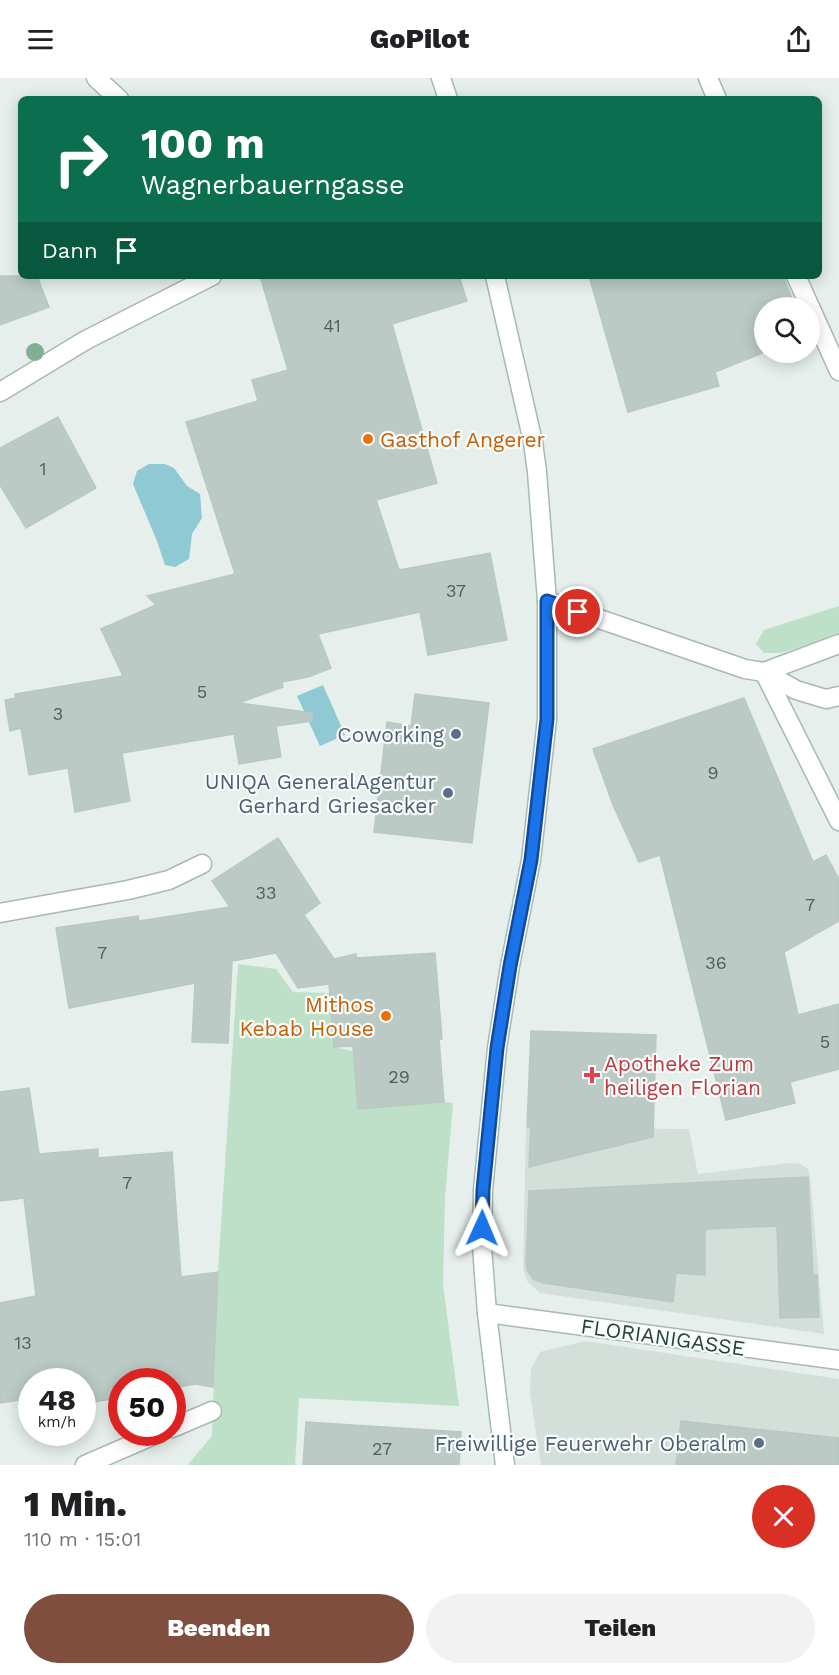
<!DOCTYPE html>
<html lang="de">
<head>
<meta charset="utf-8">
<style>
  :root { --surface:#fff; --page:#f2f2f2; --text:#202124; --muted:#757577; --accent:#7f4e3f }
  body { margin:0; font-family:"Work Sans",sans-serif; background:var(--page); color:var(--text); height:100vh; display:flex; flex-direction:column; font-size:22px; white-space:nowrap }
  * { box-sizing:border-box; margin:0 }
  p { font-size:20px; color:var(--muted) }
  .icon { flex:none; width:33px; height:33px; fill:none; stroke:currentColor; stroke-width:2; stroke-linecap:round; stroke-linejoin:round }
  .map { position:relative; height:1387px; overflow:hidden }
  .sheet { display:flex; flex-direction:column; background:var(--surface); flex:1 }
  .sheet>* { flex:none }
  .hud { position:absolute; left:18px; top:18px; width:804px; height:183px; border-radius:9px; box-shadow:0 3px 15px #0003; background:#0b6e4f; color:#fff; overflow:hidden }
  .fabs { position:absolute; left:754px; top:219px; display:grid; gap:12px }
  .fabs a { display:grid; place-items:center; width:66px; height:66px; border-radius:50%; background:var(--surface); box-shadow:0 3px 15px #0003; font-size:30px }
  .speed { position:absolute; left:18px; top:1290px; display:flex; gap:12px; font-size:30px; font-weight:700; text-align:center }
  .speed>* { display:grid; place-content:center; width:78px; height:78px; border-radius:50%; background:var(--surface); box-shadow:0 3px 15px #0003; line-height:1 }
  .speed small { font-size:15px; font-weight:400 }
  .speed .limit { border:9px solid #d22; background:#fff; color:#111 }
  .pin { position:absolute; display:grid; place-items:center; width:51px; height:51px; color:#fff; margin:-26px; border:3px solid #fff; border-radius:50%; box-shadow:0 2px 6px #0007 }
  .me { position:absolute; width:66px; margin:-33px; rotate:1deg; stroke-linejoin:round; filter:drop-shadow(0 0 4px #0008) }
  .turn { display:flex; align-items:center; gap:21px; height:126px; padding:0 24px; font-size:27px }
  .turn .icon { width:78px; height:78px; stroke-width:2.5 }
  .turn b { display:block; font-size:42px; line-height:51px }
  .then { display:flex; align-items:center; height:57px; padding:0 24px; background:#0003; gap:12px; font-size:22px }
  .round { display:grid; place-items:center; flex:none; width:63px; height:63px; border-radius:32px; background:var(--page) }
  .head { display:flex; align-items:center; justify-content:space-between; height:102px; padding:0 24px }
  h1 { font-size:36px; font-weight:800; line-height:45px }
  .button { display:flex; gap:12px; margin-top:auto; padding:12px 24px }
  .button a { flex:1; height:69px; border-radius:36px; background:var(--accent); color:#fff; font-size:24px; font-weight:800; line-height:69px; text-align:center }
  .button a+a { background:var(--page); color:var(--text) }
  header { display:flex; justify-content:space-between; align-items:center; height:78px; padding:0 24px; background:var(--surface); font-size:27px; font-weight:800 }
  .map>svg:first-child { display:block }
</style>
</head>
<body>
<header><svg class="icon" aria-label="menu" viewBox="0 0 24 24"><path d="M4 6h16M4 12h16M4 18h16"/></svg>GoPilot<svg class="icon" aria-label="share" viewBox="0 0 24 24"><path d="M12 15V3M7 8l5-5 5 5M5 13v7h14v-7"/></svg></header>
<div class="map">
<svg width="839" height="1387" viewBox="0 0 839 1387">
  <rect width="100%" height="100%" fill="#e6efeb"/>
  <!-- built -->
  <g fill="#d4dfda">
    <polygon points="526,1050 689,1051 698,1096 789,1085 800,1086 808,1091 810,1098 824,1256 540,1215 527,1203 523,1190"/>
    <polygon points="585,1263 839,1301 839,1387 541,1387 530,1315 531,1291 540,1274"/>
  </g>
  <!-- green -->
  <g fill="#bfe0c8">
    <polygon points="839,528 839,557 781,575 764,575 756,566 764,552"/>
    <polygon points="238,886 276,891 293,914 330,915 334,969 353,973 359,1031 444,1024 453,1025 445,1119 443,1206 459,1328 299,1320 295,1387 189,1387 189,1385 212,1358 218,1194"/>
  </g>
  <!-- water -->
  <g fill="#8ec9d4">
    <polygon points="149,386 165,386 174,390 187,408 200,416 202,440 192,456 189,481 175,489 165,487 157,463 133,406 137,393"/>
    <polygon points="323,607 345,657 320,668 297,618"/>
  </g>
  <!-- building -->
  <g fill="#bbcac4" stroke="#b8c9c2" stroke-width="1.5">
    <polygon points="0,198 37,198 49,229 0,247"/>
    <polygon points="260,198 459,198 467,223 392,246 437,405 376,422 399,492 490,475 507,562 428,577 420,534 318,556 331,590 308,599 282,604 283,609 239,625 312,635 312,643 276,648 281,679 239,686 234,656 122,675 130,723 75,734 68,690 29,697 21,650 10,653 5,622 16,620 15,616 123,598 101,551 156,527 147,518 235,496 186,344 258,323 252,302 288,292"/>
    <polygon points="589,198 783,198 796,230 765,230 765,274 715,294 719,308 628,334"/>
    <polygon points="58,339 96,410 26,450 0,407 0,370"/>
    <polygon points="415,616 489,625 472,765 374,754 387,644 411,648"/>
    <polygon points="744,620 813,784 826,777 839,801 839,843 784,874 798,937 839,926 839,991 790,1004 795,1025 726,1042 660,777 639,784 613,727 593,671"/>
    <polygon points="278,760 320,825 304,837 334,881 356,876 356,880 435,875 442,961 439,961 444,1024 358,1031 353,968 334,969 329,906 298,910 276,875 232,883 228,965 192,964 195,905 69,930 56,850 138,838 139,843 230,829 212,803"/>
    <polygon points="531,953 656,957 653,1059 529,1089 531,1049 527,1049"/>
    <polygon points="29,1010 39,1076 98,1071 98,1080 172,1074 181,1199 218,1194 213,1309 196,1306 172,1310 172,1304 122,1304 122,1319 82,1326 82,1304 32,1304 32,1320 0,1325 0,1225 36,1218 24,1120 0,1123 0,1014"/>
    <polygon points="808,1099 813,1197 817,1197 819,1239 780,1240 777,1148 705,1151 705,1197 676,1195 673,1224 543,1205 533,1201 527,1192 526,1185 529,1113"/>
    <polygon points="681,1343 839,1360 839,1387 676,1387"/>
    <polygon points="306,1344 461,1354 459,1387 303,1387"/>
  </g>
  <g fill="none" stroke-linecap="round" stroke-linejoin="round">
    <!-- service casing -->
    <g stroke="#a8b8b2" stroke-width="21">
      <polyline id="service" points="764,594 796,612 826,621 839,618"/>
    </g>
    <!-- minor casing -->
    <g stroke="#a8b8b2" stroke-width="21">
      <g id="minor">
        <polyline points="96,0 119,21"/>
        <polyline points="708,0 717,21"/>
        <polyline points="796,198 839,293"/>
        <polyline points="0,314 86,262 212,198"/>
        <polyline points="547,523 745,591 764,594 839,566"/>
        <polyline points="764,594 839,743"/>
        <polyline points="0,835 128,812 169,802 202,786"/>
        <polyline points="487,1235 839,1282"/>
        <polyline points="172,1350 212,1333"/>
        <polyline points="85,1387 161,1354"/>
      </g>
    </g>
    <!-- secondary casing -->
    <g stroke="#a4bbb3" stroke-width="21">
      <g id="secondary">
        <polyline points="441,0 448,21"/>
        <polyline points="495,198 533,364 537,394 547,523 547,641 531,782 510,888 497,970 483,1112 482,1169 487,1235 505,1387"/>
      </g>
    </g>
    <!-- service -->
    <use href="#service" stroke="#fff" stroke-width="18"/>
    <!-- minor -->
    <use href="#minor" stroke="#fff" stroke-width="18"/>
    <!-- secondary -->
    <use href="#secondary" stroke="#fff" stroke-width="18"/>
  </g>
  <!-- trees -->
  <circle fill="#80af93" cx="35" cy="274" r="9"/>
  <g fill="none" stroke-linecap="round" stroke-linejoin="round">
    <!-- route casing -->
    <g stroke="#114b97" stroke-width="15">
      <polyline id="route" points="482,1150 483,1112 497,970 510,888 531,782 547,641 547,523 578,534"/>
    </g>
    <!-- route -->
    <use href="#route" stroke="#1a73e8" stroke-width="10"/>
  </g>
  <!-- markers -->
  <g fill="#e8710a" stroke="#f7fbf9" stroke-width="2">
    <circle cx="368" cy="361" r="6"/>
    <circle cx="386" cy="938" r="6"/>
  </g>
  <g fill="#5c6f8a" stroke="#f7fbf9" stroke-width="2">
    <circle cx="456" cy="656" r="6"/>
    <circle cx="448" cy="715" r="6"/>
    <circle cx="759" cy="1365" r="6"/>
  </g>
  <path fill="#e0444e" stroke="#f7fbf9" stroke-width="2" d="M589 988h6v6h6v6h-6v6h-6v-6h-6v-6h6z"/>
  <g text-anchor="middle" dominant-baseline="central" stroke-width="4.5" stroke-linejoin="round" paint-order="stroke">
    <!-- number labels -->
    <g font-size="18" fill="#4a645c">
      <text x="332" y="247">41</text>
      <text x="43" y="390">1</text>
      <text x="456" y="512">37</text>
      <text x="202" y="613">5</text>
      <text x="58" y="635">3</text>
      <text x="713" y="694">9</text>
      <text x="266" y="814">33</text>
      <text x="810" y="826">7</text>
      <text x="102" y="874">7</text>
      <text x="716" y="884">36</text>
      <text x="825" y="963">5</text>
      <text x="399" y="998">29</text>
      <text x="127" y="1104">7</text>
      <text x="23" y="1264">13</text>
      <text x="382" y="1370">27</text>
    </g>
    <!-- food labels -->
    <g font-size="21" fill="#c56008" stroke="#f7fbf9" text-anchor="start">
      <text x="380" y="361">Gasthof Angerer</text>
      <text x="374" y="926" text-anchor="end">Mithos<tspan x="374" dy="24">Kebab House</tspan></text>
    </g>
    <!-- service labels -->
    <g font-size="21" fill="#4e5e75" stroke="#f7fbf9" text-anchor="end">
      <text x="444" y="656">Coworking</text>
      <text x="436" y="703">UNIQA GeneralAgentur<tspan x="436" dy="24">Gerhard Griesacker</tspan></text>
      <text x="747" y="1365">Freiwillige Feuerwehr Oberalm</text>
    </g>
    <!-- health labels -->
    <g font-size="21" fill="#be3a42" stroke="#f7fbf9" text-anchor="start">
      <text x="604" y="985">Apotheke Zum<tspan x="604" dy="24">heiligen Florian</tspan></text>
    </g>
    <!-- street labels -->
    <g font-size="21" fill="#24423a" stroke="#f7fbf9">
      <text transform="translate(663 1259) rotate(8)">FLORIANIGASSE</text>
    </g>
  </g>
</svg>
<div class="fabs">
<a><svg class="icon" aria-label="search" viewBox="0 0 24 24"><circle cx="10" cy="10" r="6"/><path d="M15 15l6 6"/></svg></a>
</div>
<div class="speed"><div>48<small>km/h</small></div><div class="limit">50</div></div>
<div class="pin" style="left:578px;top:534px;background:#d93025"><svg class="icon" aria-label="arrive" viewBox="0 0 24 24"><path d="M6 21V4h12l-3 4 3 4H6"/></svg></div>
<svg class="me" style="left:482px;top:1150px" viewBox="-20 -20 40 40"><path d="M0-17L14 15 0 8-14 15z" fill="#1a73e8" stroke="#fff" stroke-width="4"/></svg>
<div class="hud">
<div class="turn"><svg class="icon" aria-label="right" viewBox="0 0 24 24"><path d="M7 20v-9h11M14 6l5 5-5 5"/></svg><div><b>100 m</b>Wagnerbauerngasse</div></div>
<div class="then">Dann<svg class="icon" aria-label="arrive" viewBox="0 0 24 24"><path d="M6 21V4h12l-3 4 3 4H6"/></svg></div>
</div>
</div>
<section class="sheet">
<div class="head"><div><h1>1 Min.</h1><p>110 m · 15:01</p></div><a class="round" style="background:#d93025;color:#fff"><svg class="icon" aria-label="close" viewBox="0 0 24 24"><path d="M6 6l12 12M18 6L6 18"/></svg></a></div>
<div class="button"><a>Beenden</a><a>Teilen</a></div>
</section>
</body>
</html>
